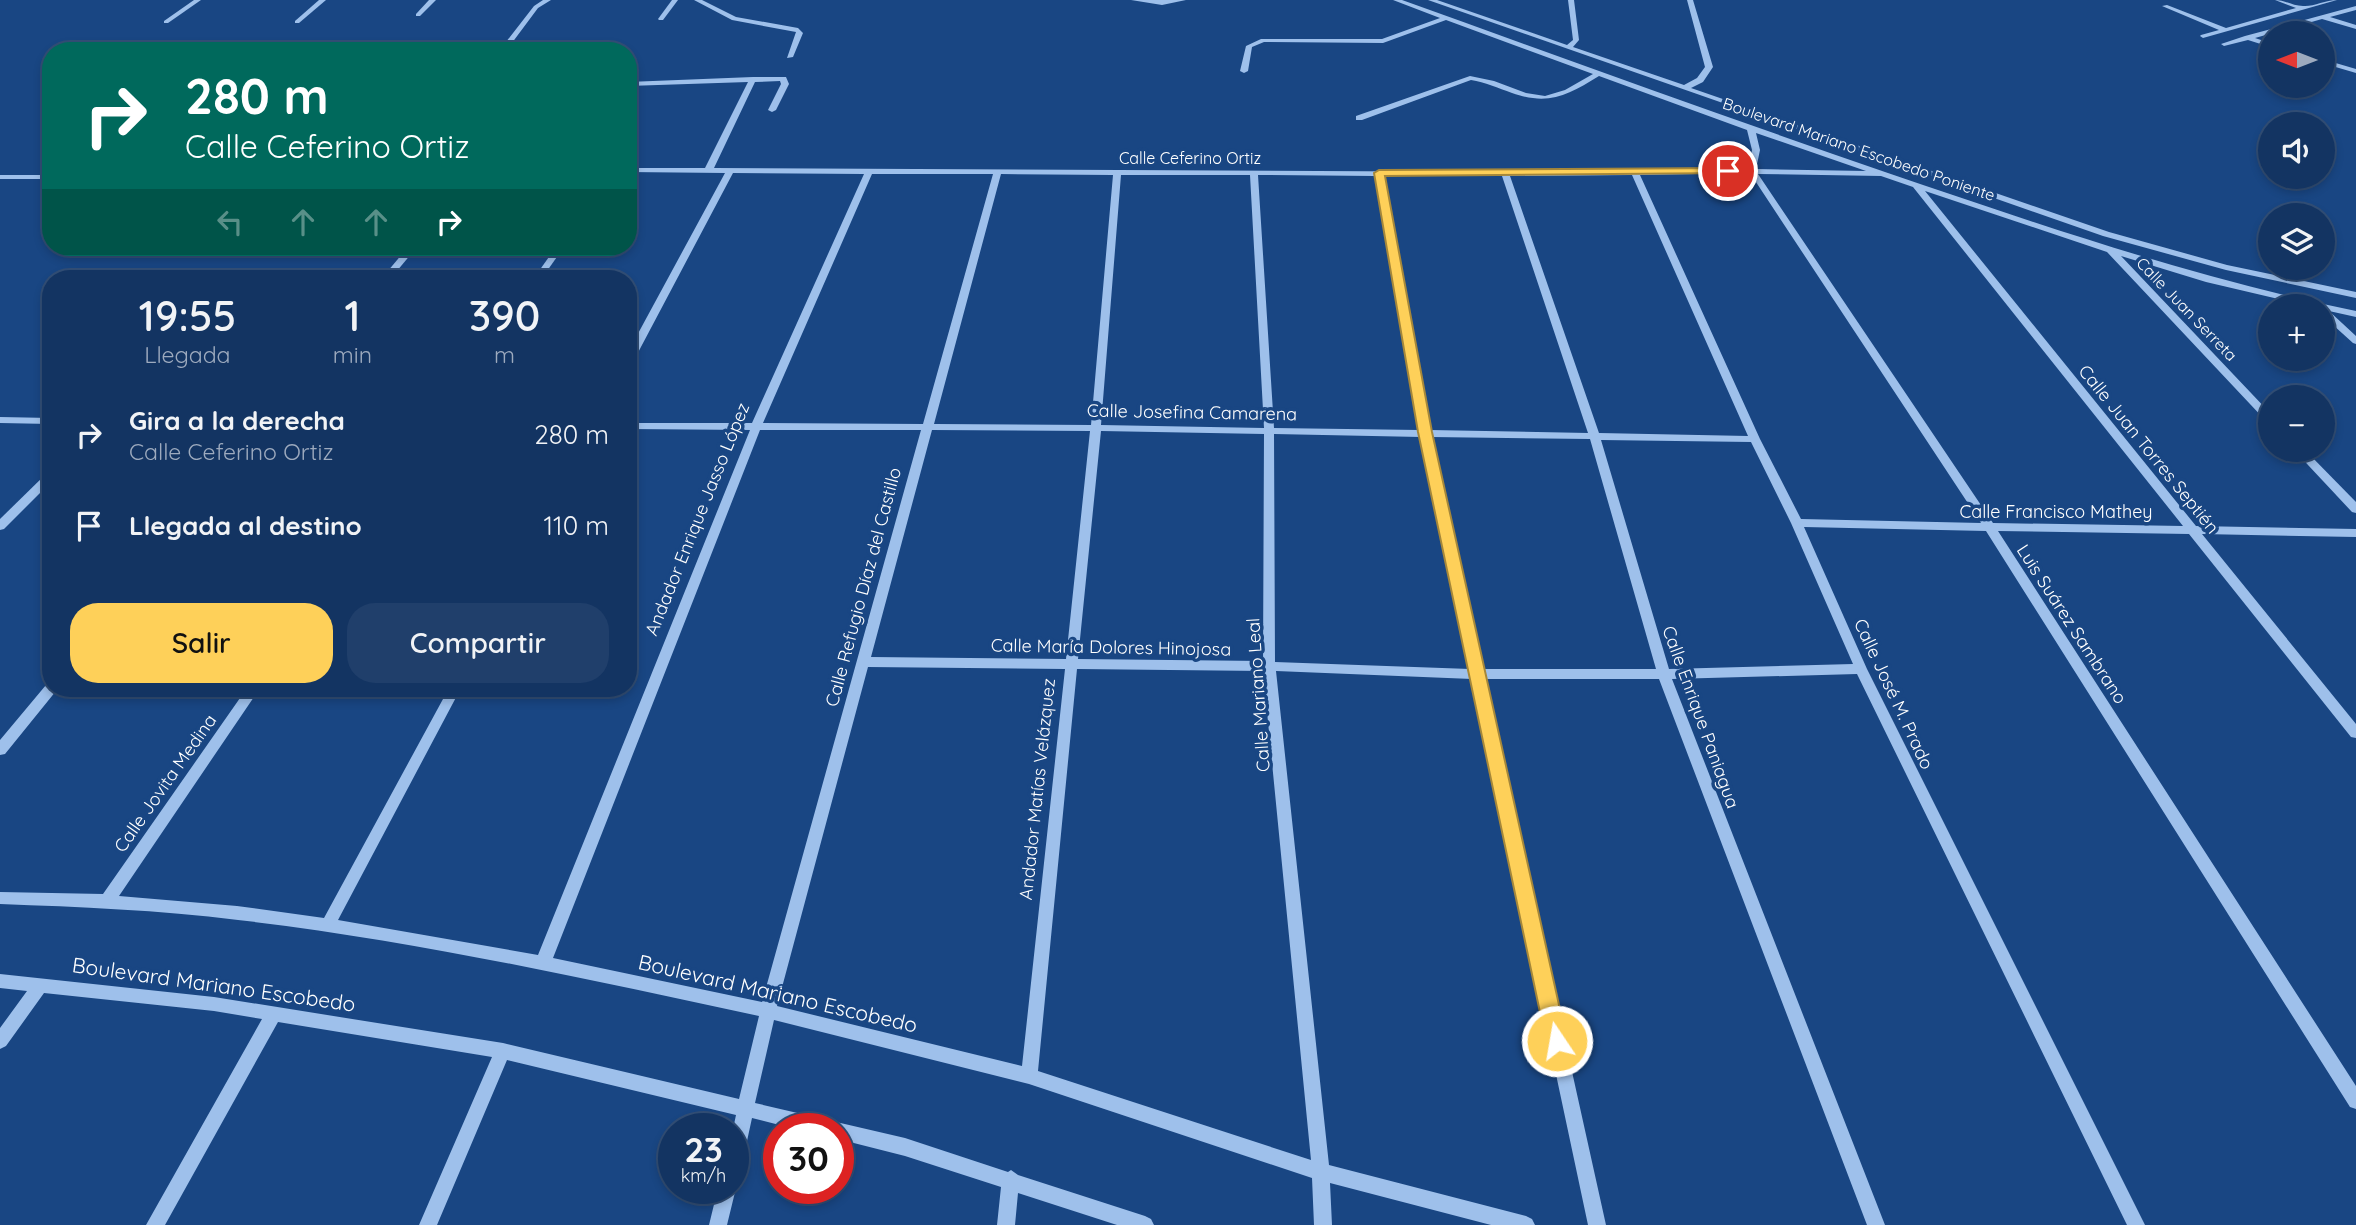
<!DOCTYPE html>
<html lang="es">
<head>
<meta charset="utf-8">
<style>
  :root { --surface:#133462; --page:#203f6b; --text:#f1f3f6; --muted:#9daabe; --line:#324f77; --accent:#fed059 }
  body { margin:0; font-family:Quicksand,sans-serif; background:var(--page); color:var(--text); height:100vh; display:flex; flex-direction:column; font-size:26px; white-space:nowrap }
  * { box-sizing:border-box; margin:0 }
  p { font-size:23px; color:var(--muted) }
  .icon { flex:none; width:38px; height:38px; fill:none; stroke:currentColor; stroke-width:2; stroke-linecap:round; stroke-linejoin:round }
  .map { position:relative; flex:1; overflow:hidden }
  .panel { position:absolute; left:42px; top:270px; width:595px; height:427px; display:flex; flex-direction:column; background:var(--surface); border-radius:28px; box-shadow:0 4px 10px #0003,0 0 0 2px var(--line) }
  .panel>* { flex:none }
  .banner { position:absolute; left:42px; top:42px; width:595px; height:214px; border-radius:28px; box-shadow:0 4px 10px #0003,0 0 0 2px var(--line); background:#00695c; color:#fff; overflow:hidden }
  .needle { width:46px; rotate:270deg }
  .tools { position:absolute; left:2258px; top:21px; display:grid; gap:14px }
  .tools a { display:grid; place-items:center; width:77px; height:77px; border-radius:50%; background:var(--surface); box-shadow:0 4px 10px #0003,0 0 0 2px var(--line); font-size:35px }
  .speed { position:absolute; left:658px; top:1113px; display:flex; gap:14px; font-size:35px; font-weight:700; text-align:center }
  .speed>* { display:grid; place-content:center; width:91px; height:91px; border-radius:50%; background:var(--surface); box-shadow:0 4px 10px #0003,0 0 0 2px var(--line); line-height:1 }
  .speed small { font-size:18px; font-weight:400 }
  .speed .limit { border:10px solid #d22; background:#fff; color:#111 }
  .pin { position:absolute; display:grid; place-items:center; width:60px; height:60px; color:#fff; margin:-30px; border:4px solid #fff; border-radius:50%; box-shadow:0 2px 7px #0007 }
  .me { position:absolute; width:77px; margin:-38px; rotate:348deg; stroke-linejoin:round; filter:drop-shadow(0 0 5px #0008) }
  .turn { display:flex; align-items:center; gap:24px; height:147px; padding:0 28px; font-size:32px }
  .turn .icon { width:91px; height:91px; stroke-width:2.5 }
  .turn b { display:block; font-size:49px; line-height:60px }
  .lanes { display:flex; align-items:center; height:66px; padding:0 28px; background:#0003; justify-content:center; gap:35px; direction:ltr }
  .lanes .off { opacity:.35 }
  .eta { display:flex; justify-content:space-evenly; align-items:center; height:119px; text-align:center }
  .eta b { font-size:42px; font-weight:600; line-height:49px }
  .action { display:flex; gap:14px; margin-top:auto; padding:14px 28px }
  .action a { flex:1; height:80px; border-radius:28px; background:var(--accent); color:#111; font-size:28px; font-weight:600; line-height:80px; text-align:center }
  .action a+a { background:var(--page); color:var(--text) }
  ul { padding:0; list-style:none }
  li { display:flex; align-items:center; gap:21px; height:91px; padding:0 28px }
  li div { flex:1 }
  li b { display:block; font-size:26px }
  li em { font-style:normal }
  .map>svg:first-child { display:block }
</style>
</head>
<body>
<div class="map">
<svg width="2356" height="1225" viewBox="0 0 2356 1225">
  <rect width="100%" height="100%" fill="#194683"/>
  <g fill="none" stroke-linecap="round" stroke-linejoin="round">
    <!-- minor -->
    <g fill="#9ec0eb" fill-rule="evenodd">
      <polygon points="194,0 201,0 168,23 164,23 164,21"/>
      <polygon points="319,0 326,0 299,23 295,23 295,21"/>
      <polygon points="429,0 436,0 420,16 416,16 416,14"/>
      <polygon points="543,0 551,0 538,8 506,51 499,51 534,6"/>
      <polygon points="672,0 678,0 663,20 659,20 658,19"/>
      <polygon points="694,0 702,0 736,17 798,28 803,33 793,57 787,58 796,32 732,20"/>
      <polygon points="1131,0 1186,0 1162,5"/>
      <path d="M1393,0h9c161,58 321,116 483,172 156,53 309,106 471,139v6l-27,-6 27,25v8l-3,-1 -31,-28v-9h-14l-102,-24 -85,-26 149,157v9l-4,-1 -159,-169 -182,-61 271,335 160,3v8l-154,-3 154,190v14l-5,-1 -162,-203 -191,-3 358,555v23l-6,-2 -364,-576 -182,-4 63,142 278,556h-18l-270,-551 -185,5 213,546h-18l-208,-546h-174l121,546h-18l-116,-546 -196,-8 53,494 197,51 6,3 3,6h-44l-161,-42 2,42h-18l-2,-47 -283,-94 -255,-64 -19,83 150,35 103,34 3,-2 7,5 127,41 6,3 3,6h-37l-99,-32 -3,32h-18l4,-38 -96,-31 -67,-17v-10h-43l-43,-11 -10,46 -3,6 -6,3v-44l3,-14 -229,-55 -70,165h-18l73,-168 -214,-35 -113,203h-19l116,-206 -48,-8 -170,-18 -38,53 -6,3v-21l27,-37 -27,-3v-14l214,23 289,46 236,56 20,-83c-173,-37 -346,-76 -521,-96 -79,-10 -158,-13 -238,-16v-12l103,2 144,-206h13l-141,208 118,10 87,12 125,-230h12l-123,232 200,35 212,-525 -122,-1v-6h124l112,-249 -131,-1 -100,189 -5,3v-13l97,-179 -97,-1v-4h77l43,-86 -120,4v-4l125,-5h33l3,7 -13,26 -4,2 -4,-2 13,-26 -1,-3 -25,1 -41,86 791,4 243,-3 4,-19 -5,-20 -148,-54c-31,19 -50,30 -87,17 -14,-5 -27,-11 -41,-13l-109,40h-6v-4l114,-40 24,5 32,12 19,3 20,-6 28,-16 -147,-54 -63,23 -119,-1 -12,5 -4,24 -4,2 -4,-2 6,-25 15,-7h121l58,-21zM1756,133l110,38 -110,-2 4,-19zM1750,173l231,350 -180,-4 -41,-80 -120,-264zM872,174h121l-70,250 -160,-1zM1001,174l112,1 -22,250 -157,-1zM1758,174l123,2 32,11 270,339 -190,-3zM1121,175h129l14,253 -163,-3zM1258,175l117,1 44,254 -145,-2zM1632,175l116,261 -149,-3 -89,-257zM1384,176h118l86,257 -158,-3zM760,430h161l-159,572 -209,-44zM932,430l158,1 -24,228 -195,-2zM1101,431l163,3 -1,227 -185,-2zM1274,434l147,3 49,232 -195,-7zM1431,437l159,2 66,230h-173zM1601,440l150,2 40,81 62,141 -184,5zM868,667l197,2 -43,397 -245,-60zM1077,669l186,2 48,489 -273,-89z"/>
      <polygon points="1428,0 1437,0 1567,45 1573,40 1568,0 1574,0 1579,40 1573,47 1684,85 1697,78 1705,67 1687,0 1693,0 1713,67 1703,82 1691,88 2109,232 2227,265 2356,292 2356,298 2226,270 2103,236"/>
      <path d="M2275,0c10,0 18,6 28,6 10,1 22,-6 34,-6l-134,38 -3,-2 1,-1 18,-5 -57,-24 5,-1 59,23 70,-20z"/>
      <polygon points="2356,6 2356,10 2330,17 2356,25 2356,29 2322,19 2255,38 2270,43 2270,47 2248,40 2224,46 2221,44 2245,36"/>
      <polygon points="2322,59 2356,69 2356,73 2322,63"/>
      <rect x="0" y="175" width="51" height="4"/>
      <polygon points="408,247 417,247 391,278 382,278"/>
      <polygon points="556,247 564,247 542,278 534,278"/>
      <polygon points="0,417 51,418 51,424 0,423"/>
      <polygon points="2294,450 2305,450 2356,502 2356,513 2352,512"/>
      <polygon points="51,472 51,482 4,529 0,530 0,519 47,473"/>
      <polygon points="51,683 51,688 57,688 56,691 5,754 0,755 0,740 46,685"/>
      <polygon points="733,1182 736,1188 727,1225 709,1225 718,1188 733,1188"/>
    </g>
  </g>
  <!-- route -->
  <polygon fill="#fed059" stroke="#a5873a" stroke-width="2" points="1728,168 1734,171 1732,173 1385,176 1432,432 1567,1041 1564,1048 1557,1051 1549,1048 1546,1041 1418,432 1374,173 1379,170"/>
  <g text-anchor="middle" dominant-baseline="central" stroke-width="7" stroke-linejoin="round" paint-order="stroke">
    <!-- far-street labels -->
    <g font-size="16" fill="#fff" stroke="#194683">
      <text transform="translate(1859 149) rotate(19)">Boulevard Mariano Escobedo Poniente</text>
      <text x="1190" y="158">Calle Ceferino Ortiz</text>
      <text transform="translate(2187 309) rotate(46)">Calle Juan Serreta</text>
    </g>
    <!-- street labels -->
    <g font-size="18" fill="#fff" stroke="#194683">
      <text transform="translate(1192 412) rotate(1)">Calle Josefina Camarena</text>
      <text transform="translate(2149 449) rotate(51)">Calle Juan Torres Septién</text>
      <text x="2056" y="511">Calle Francisco Mathey</text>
      <text transform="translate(697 519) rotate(-68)">Andador Enrique Jasso López</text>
      <text transform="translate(863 587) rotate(-75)">Calle Refugio Díaz del Castillo</text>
      <text transform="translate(2072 624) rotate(57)">Luis Suárez Sambrano</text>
      <text transform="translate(1111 647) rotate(1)">Calle María Dolores Hinojosa</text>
      <text transform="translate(1894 694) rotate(65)">Calle José M. Prado</text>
      <text transform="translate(1258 695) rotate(-94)">Calle Mariano Leal</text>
      <text transform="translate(1701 717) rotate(70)">Calle Enrique Paniagua</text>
      <text transform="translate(165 783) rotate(-55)">Calle Jovita Medina</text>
      <text transform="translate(1037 789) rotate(-84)">Andador Matías Velázquez</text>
    </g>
    <!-- near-street labels -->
    <g font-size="21" fill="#fff" stroke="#194683">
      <text transform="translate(214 984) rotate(8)">Boulevard Mariano Escobedo</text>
      <text transform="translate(778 993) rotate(13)">Boulevard Mariano Escobedo</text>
    </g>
  </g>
</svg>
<div class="tools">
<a><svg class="needle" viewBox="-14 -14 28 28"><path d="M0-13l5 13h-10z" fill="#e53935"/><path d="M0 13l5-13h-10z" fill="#9daabe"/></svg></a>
<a><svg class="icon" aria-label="sound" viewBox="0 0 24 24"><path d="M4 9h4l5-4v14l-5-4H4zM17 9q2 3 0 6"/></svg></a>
<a><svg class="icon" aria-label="layers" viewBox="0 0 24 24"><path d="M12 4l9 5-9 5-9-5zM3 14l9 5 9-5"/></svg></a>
<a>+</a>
<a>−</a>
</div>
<div class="speed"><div>23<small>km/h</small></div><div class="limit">30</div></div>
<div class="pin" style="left:1728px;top:171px;background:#d93025"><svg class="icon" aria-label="arrive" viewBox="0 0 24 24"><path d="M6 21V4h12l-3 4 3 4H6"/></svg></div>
<svg class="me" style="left:1557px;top:1041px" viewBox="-20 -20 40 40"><circle r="17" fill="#fed059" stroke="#fff" stroke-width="3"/><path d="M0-11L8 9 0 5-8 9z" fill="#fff"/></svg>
<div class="banner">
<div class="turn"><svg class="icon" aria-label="right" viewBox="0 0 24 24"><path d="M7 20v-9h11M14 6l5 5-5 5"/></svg><div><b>280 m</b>Calle Ceferino Ortiz</div></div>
<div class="lanes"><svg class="icon off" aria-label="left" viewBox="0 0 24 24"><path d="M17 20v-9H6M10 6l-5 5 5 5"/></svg><svg class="icon off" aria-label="ahead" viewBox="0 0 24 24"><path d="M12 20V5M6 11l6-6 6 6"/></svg><svg class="icon off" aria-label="ahead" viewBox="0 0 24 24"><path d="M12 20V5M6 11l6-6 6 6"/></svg><svg class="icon" aria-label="right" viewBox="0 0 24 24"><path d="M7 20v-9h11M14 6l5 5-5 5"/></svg></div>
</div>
<section class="panel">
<div class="eta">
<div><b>19:55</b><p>Llegada</p></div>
<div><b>1</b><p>min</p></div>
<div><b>390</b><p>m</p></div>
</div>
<ul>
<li><svg class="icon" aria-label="right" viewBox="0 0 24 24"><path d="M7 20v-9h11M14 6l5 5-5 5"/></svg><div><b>Gira a la derecha</b><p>Calle Ceferino Ortiz</p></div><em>280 m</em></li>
<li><svg class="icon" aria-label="arrive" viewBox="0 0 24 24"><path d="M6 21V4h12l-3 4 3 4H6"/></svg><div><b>Llegada al destino</b></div><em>110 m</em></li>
</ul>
<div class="action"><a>Salir</a><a>Compartir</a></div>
</section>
</div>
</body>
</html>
